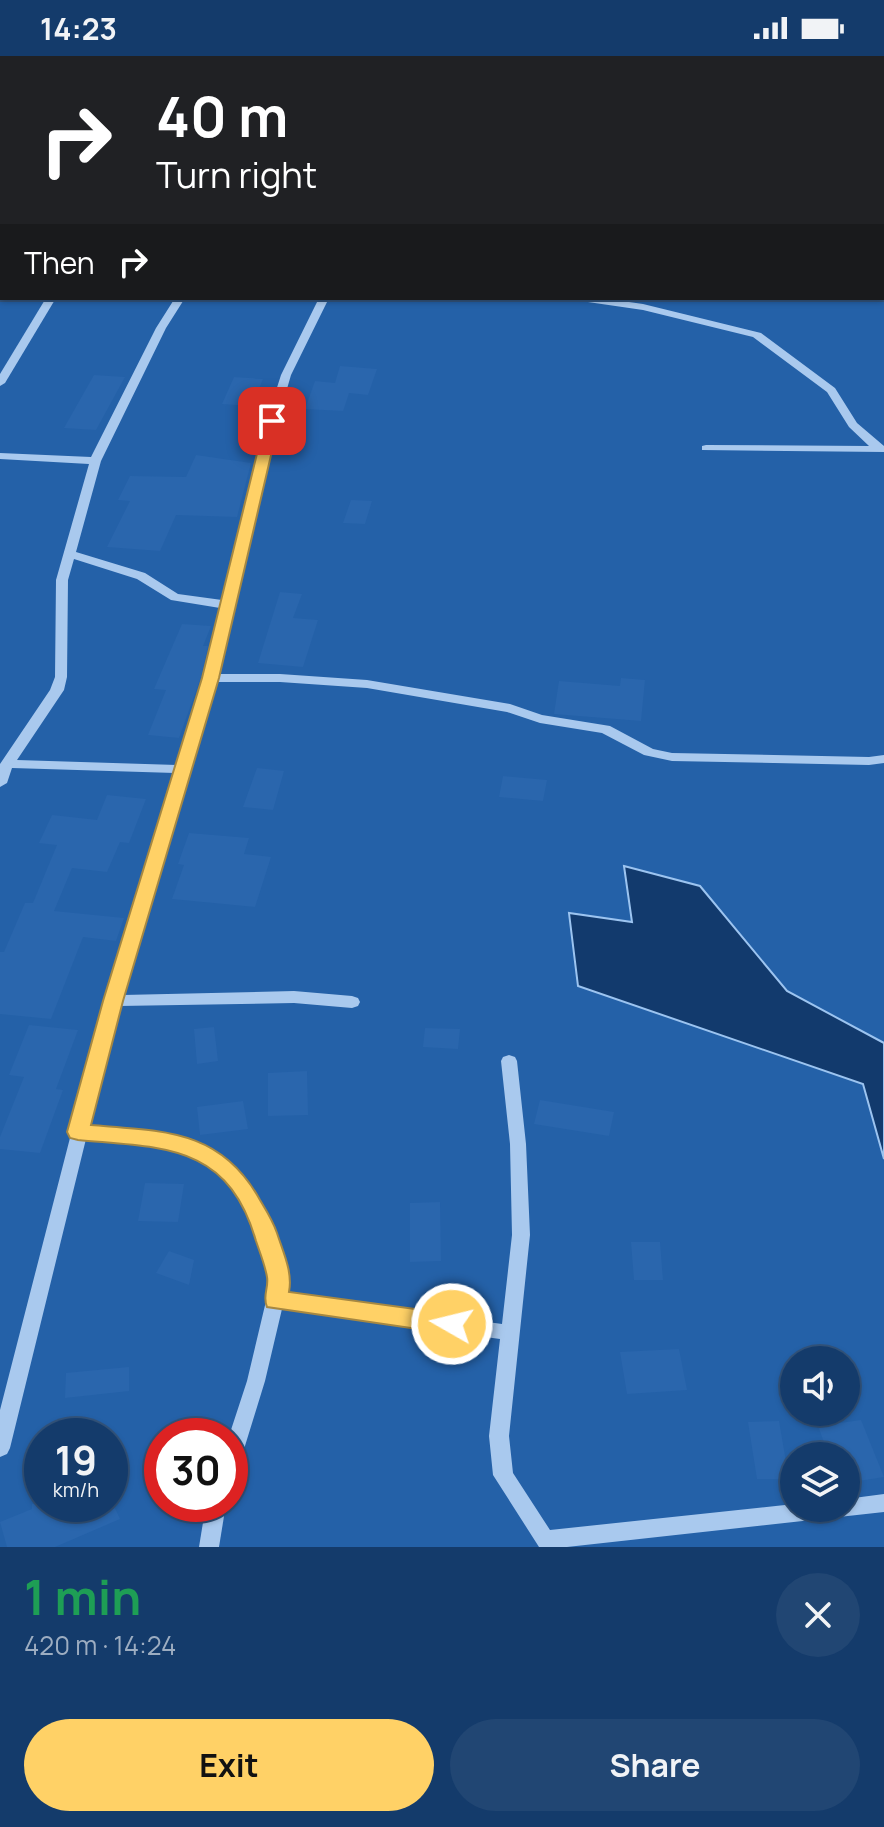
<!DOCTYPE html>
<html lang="en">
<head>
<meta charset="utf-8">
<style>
  :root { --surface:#143b6b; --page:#214673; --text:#f1f3f6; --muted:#9dadc1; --line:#33557e; --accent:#ffd166 }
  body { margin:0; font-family:Manrope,sans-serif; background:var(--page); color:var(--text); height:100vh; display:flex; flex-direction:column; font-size:30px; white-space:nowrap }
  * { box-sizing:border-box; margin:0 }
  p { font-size:26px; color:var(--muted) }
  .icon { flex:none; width:44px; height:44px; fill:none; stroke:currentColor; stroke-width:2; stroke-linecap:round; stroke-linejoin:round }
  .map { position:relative; height:1491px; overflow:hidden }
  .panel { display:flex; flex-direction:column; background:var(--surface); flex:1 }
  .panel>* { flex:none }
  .top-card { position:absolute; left:0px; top:0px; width:884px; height:244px; box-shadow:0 2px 6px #0004,0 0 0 2px var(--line); background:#202124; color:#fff; overflow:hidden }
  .controls { position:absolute; left:780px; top:1290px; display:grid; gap:16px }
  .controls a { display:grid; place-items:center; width:80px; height:80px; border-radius:50%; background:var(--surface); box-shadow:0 2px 6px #0004,0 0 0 2px var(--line); font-size:40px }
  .speed { position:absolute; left:24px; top:1362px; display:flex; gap:16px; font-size:40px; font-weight:700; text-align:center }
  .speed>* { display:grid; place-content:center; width:104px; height:104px; border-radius:50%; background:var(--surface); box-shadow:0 2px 6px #0004,0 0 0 2px var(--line); line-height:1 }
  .speed small { font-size:20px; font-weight:400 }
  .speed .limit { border:12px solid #d22; background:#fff; color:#111 }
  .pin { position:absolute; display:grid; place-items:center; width:68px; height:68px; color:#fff; margin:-34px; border-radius:16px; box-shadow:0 4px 12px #0006 }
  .me { position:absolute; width:88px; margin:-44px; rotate:278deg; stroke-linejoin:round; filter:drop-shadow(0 0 6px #0008) }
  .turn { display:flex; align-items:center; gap:28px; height:168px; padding:0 24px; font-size:36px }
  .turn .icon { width:104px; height:104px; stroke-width:2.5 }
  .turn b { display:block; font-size:56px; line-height:68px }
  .then { display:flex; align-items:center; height:76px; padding:0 24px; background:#0003; gap:16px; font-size:30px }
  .round { display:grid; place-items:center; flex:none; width:84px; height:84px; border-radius:42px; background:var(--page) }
  .overview { display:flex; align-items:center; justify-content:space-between; height:136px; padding:0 24px }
  h1 { font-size:48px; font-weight:700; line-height:60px; color:#1e9e55 }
  .primary-button { display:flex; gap:16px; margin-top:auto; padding:16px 24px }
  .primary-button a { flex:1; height:92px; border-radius:48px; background:var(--accent); color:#111; font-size:32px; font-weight:700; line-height:92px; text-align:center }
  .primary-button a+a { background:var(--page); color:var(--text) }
  .status { display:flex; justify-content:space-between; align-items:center; height:56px; padding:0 40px; background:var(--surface); direction:ltr }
  .status svg { height:22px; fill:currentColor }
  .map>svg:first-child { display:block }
</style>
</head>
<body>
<div class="status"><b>14:23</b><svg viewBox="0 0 49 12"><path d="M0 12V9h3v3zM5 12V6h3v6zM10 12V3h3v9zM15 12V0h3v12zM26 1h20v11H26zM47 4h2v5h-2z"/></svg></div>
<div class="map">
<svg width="884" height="1491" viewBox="0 0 884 1491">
  <rect width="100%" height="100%" fill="#1b4f8f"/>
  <!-- green -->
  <path fill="#2461a8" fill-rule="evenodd" d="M0,0h884v1491h-884zM2,2h880v240h-880zM794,1304h52v52h-52zM42,1380h68v68h-68zM162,1380h68v68h-68zM794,1400h52v52h-52z"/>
  <!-- water -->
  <polygon fill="#123a6d" stroke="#9cc4f0" stroke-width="2" points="624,810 700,830 787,935 884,987 884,1103 863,1028 578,930 569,857 632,866"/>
  <!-- building -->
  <g fill="#2a66ad">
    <polygon points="340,310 377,313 368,339 349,337 343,355 305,353 315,325 335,327"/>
    <polygon points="94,319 125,321 96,374 64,372"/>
    <polygon points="234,321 263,323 252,350 222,348"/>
    <polygon points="196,399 251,407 237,461 176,459 160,495 107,491 130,445 118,444 130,420 186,421"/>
    <polygon points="351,444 372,445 365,468 343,467"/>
    <polygon points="280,536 302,538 293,562 318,564 303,611 258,607"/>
    <polygon points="182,568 211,570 203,590 208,590 201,621 179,682 148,679 166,634 154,633"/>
    <polygon points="621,622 645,624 641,665 554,658 559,625 620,630"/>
    <polygon points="257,712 284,715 273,754 243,751"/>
    <polygon points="503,720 547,724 543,745 499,741"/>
    <polygon points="107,739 146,743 129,787 120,786 107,816 72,812 54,855 124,862 116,885 83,881 51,963 0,958 0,896 4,896 25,847 33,847 57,789 39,787 52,759 97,764"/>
    <polygon points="189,777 249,782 244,798 271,801 255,851 172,843 184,809 178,808"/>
    <polygon points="29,969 78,974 56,1033 63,1034 40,1097 0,1093 0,1081 24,1021 9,1019"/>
    <polygon points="214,971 218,1005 197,1008 194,973"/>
    <polygon points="425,972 460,973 458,993 423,991"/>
    <polygon points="307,1015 308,1059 268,1060 268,1017"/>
    <polygon points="540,1044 614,1056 609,1080 534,1068"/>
    <polygon points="243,1045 248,1073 200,1079 197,1051"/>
    <polygon points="145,1127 184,1128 178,1166 138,1165"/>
    <polygon points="440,1146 441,1205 410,1206 410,1147"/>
    <polygon points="631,1186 660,1186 663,1224 634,1224"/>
    <polygon points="169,1195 194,1204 189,1229 156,1217"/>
    <polygon points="679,1293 687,1334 627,1338 620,1296"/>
    <polygon points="129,1311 129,1335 65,1342 66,1317"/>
    <polygon points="861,1364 884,1421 846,1427 846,1400 829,1400 818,1370"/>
    <polygon points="779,1365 789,1423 757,1423 748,1366"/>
    <polygon points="32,1448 113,1448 120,1463 55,1491 7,1491 0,1466 32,1453"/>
  </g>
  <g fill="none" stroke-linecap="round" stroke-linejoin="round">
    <!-- minor -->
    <g fill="#a9c9ee" fill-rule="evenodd">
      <polygon points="65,0 73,0 64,2"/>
      <polygon points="191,0 199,0 190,2"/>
      <polygon points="284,0 292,0 283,2"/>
      <polygon points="390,0 398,0 389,2"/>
      <polygon points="512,0 520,0 511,2"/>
      <rect x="619" y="0" width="8" height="2"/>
      <rect x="718" y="0" width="8" height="2"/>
      <rect x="829" y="0" width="8" height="2"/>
      <polygon points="2,92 2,99 0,100 0,93"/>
      <rect x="882" y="96" width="2" height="6"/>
      <rect x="0" y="192" width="2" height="6"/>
      <polygon points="46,242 56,242 5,327 0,330 0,318"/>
      <path d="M175,242h10l-19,30 -65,133 -25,91 69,21 33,21 44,6 37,-156 22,-69 38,-77h10l-38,77 -20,69 -54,230h63l87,6 143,24 32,11 68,11 43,23 19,4 197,4 15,-2v8l-15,2 -197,-4 -28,-6 -42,-22 -62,-10 -33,-11 -140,-24 -87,-6h-65l-92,313 171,-4 58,5 6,2 2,4 -2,4 -6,2 -58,-5 -175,3 -29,121c74,6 128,1 169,75 6,10 13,21 16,33 6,20 16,39 11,59l216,30 10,-89 -2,-91 -9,-83 2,-4 6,-2 6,2 2,4 9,83 4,91 -21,201 4,37 37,57 244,-26v4h52v-9l38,-5v18l-317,35h-28l-46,-72 -4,-39 11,-97 -218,-30 -17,72 -25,81 -3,6 -7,3 -1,-35 18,-55 24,-101 -16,-52 -20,-38 -21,-22 -25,-16 -23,-5 -80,-8 -76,309 -3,6 -7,3v-47l71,-276 -1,-2 3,-5 32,-126 70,-228 -163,-5 -5,15 -7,4v-23l50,-74 5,-13 1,-97 33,-116 -89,-5v-6l91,4 65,-129zM74,503l63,20 34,21 49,8 -16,70 -27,87 -160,-5 47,-70 3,-13 1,-97z"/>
      <polygon points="576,242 601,242 643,248 761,277 835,332 857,367 884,390 884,396 702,394 702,390 706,389 869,390 849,371 827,336 753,281 643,254 581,245"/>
      <polygon points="206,1448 226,1448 219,1491 199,1491"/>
    </g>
  </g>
  <!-- route -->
  <path fill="#ffd166" stroke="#a68842" stroke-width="2" d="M272,361l7,4 -60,257 -96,323 -32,124c72,6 130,4 169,75 6,10 13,21 17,33 6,19 16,39 12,59l163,22 8,3 4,7 -4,8 -8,2 -185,-27c-5,-11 2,-19 0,-30 -2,-12 -7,-24 -11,-36 -28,-98 -93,-93 -178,-101l-8,-2 -3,-6 36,-131 99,-323 63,-257z"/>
</svg>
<div class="controls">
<a><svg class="icon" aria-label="sound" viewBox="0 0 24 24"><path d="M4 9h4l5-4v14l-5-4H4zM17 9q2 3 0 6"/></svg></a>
<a><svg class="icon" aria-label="layers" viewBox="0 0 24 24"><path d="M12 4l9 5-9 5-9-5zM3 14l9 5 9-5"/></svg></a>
</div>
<div class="speed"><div>19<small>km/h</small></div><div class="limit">30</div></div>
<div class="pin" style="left:272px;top:365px;background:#d93025"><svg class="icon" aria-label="arrive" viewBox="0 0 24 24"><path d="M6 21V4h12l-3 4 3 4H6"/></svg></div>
<svg class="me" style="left:452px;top:1268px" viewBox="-20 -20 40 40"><circle r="17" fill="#ffd166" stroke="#fff" stroke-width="3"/><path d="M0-11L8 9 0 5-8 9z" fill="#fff"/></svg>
<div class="top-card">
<div class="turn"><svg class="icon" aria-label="right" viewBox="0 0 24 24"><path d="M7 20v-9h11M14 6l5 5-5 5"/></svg><div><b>40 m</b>Turn right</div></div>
<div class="then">Then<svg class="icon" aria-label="right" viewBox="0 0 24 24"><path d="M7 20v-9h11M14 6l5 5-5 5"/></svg></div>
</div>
</div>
<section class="panel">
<div class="overview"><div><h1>1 min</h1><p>420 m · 14:24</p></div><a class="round"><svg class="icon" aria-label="close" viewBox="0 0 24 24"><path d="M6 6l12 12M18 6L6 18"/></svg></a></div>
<div class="primary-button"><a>Exit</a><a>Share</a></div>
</section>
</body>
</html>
